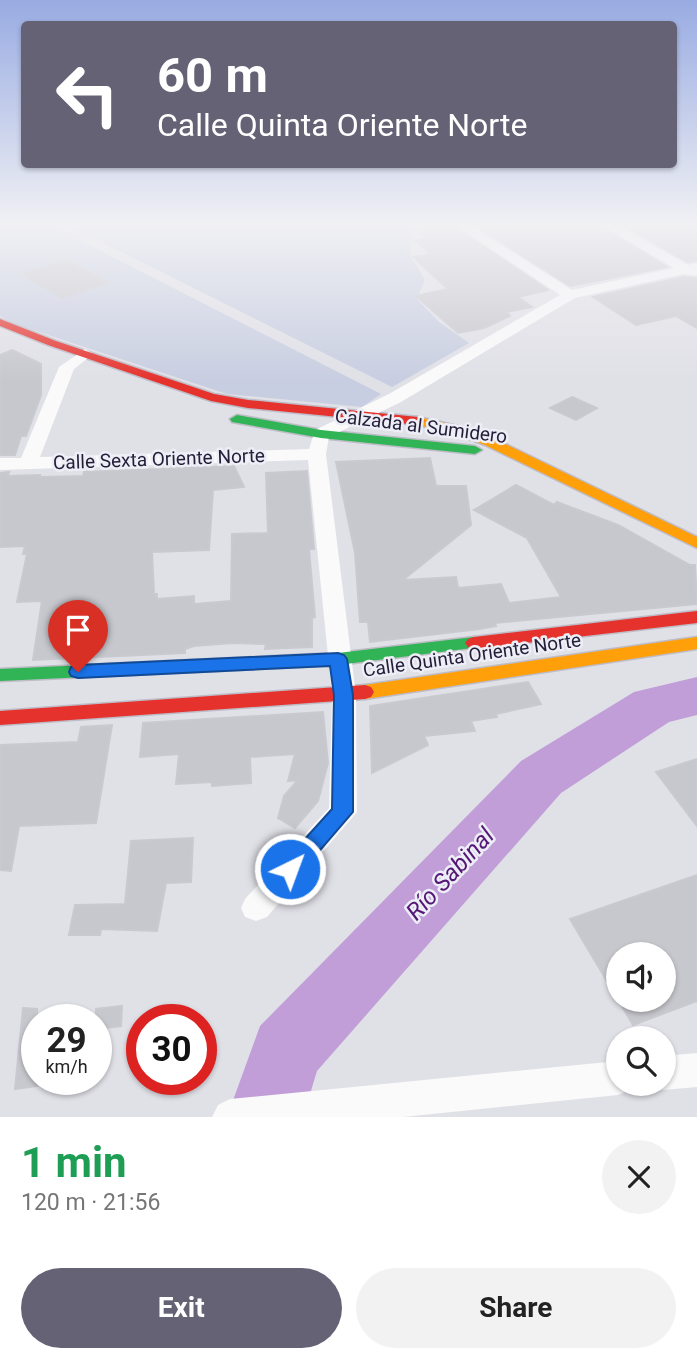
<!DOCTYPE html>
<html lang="en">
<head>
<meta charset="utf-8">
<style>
  :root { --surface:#fff; --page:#f2f2f2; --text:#222; --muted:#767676; --accent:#666276 }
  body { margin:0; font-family:Roboto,sans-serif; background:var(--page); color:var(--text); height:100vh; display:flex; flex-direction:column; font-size:26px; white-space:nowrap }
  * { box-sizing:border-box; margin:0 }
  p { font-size:23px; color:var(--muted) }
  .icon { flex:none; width:38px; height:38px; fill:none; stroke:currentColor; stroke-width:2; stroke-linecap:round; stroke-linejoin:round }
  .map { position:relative; height:1117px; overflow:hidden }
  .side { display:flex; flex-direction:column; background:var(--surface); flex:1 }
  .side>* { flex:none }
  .hud { position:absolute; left:21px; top:21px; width:656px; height:147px; border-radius:7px; box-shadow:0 2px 5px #0004; background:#666276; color:#fff; overflow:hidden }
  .tools { position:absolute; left:606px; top:942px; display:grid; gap:14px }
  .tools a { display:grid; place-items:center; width:70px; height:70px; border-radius:50%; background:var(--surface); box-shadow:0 2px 5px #0004; font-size:35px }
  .speed { position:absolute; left:21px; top:1004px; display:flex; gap:14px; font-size:35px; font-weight:700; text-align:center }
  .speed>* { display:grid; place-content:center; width:91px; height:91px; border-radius:50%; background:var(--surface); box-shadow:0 2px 5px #0004; line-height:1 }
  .speed small { font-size:18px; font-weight:400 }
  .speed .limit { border:10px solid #d22; background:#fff; color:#111 }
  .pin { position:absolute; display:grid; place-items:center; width:60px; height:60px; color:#fff; margin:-72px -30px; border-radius:50% 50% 50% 0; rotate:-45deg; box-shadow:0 0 7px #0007 }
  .pin .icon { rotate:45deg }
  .me { position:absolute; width:77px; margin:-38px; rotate:42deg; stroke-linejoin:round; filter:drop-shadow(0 0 5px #0008) }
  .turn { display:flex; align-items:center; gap:24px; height:147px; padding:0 21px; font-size:32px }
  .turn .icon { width:91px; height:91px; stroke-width:2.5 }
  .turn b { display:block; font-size:49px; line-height:60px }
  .round { display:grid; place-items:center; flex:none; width:74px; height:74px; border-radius:37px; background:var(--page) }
  .headline { display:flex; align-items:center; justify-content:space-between; height:119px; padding:0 21px }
  h1 { font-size:42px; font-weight:700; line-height:52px; color:#1e9e55 }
  .action { display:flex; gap:14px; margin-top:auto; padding:14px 21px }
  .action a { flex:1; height:80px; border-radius:42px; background:var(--accent); color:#fff; font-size:28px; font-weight:700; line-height:80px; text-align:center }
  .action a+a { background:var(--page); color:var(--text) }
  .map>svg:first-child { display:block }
</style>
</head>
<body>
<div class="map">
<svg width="697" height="1117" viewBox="0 0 697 1117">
  <rect width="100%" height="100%" fill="#e0e0e7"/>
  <!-- green -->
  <g fill="#c8cee1">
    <polygon points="0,223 46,223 381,394 362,407 227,394 15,324 0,316"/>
    <polygon points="63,223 412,223 410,255 425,280 417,299 439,322 469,343 392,387"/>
  </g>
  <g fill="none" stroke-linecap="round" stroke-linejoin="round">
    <!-- river -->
    <polygon fill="#c19ed8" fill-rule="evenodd" points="697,677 697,715 669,722 561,793 317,1071 303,1117 227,1117 260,1026 521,761 634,692"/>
  </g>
  <!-- building -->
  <g fill="#c7c7ce" stroke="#c9c9d0" stroke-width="2" fill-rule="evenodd">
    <polygon points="425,223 449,223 548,290 518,297 532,307 506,312 510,316 484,328 458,333 416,296 448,289 413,257 431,254 415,240 427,238 422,233 432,229"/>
    <polygon points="472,223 525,223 529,226 542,224 549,228 595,223 667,267 570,286"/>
    <polygon points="620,223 697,223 697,261 688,262"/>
    <polygon points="67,260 108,283 62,298 21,274"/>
    <polygon points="684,277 697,278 697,328 676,316 636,325 593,297"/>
    <polygon points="12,350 41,364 41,395 26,436 21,436 15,455 0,455 0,355"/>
    <polygon points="572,397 597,408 576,420 550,408"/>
    <polygon points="430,458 436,486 466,486 471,525 403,580 456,577 458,588 501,584 509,603 561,597 527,538 474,510 516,485 554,505 557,502 618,525 690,565 695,565 697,604 495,623 496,626 480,629 370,642 368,622 360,622 355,553 336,462"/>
    <polygon points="234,466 244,487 213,490 209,550 152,552 154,594 157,594 157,599 194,596 194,604 231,601 232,534 268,533 266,473 307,471 314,549 309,549 315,617 312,618 312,647 265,649 266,644 233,643 194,646 185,649 185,653 33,660 42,601 17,602 27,554 23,554 25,546 0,547 0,473 9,472 8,476 40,475 39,477 83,476 84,472"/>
    <polygon points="528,682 541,704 496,714 497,717 471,721 475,731 424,736 428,745 372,773 370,706"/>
    <polygon points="323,712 328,763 318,801 295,828 278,818 284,796 298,780 288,781 295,754 250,757 251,783 212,786 212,782 176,784 179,754 140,757 143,723"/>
    <polygon points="112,725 96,823 19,826 11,871 0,870 0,745 78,742 81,727"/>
    <polygon points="697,759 697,826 656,772"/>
    <polygon points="193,838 191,882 166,883 157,931 101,929 100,935 69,935 75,905 125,904 131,841"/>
    <path d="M697,875v126l-64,24 -63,-106zM618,954h45v45h-45z"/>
    <polygon points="122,1006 121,1026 96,1029 96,1009"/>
    <polygon points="23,1008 37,1009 37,1086 15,1089"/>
  </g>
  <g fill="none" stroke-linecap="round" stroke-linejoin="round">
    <!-- fast casing -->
    <g stroke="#bebcc7" stroke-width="3">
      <g id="fast">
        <polygon points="237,415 321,430 475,446 482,450 475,454 321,438 232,422 230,419"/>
        <polygon points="474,637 480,639 483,643 480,647 338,665 0,681 0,669 338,653"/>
      </g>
    </g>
    <!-- slow casing -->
    <g stroke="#bebcc7" stroke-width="3">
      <g id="slow">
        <polygon points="418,417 462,427 495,439 697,537 697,548 485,445 453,433 413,424 411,421"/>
        <polygon points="697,637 697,649 365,699 359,697 356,692 359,687 365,685"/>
      </g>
    </g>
    <!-- jam casing -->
    <g stroke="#bebcc7" stroke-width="3">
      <g id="jam">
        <polygon points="0,319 56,341 214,394 248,400 418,417 425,421 418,425 248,408 211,401 48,345 0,326"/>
        <polygon points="697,611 697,623 474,649 468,647 465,643 468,639 474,637"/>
        <polygon points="365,685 371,687 374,692 371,697 365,699 0,725 0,711"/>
      </g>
    </g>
    <!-- street -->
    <g fill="#fafafb" fill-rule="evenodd">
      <polygon points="452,223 467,223 572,290 674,268 598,223 614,223 688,265 697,263 697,276 684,274 575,298 401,402 329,437 326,454 356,695 357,812 267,917 256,921 245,917 241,908 245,899 329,808 332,695 308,460 0,470 0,458 21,458 59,367 85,349 93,354 74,369 40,457 309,449 315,430 389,394 560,295"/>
      <polygon points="697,1053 697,1087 663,1090 651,1085 663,1083 663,1056"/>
      <polygon points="618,1061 618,1083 633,1083 630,1090 618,1095 403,1117 212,1117 218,1105 230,1099"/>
    </g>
    <!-- fast -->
    <use href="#fast" fill="#30b455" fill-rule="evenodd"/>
    <!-- slow -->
    <use href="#slow" fill="#ff9f0a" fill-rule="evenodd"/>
    <!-- jam -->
    <use href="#jam" fill="#e5322d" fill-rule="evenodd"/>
  </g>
  <!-- sky -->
  <linearGradient id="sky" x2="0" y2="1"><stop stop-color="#98abe2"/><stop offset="0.59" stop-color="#f1f1f4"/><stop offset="1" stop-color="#f1f1f4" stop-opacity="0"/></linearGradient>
  <rect width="697" height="380" fill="url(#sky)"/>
  <!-- route -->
  <polygon fill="#1a73e8" stroke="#114b97" stroke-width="2" points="338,653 344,655 347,659 353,695 353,812 298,876 290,879 283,876 280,869 283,863 332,809 334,695 330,666 78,678 71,676 69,672 71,667 78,665"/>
  <g text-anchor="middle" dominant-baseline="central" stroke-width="5" stroke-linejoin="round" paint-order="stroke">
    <!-- street labels -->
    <g font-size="19" fill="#241e39" stroke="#edeef6">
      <text transform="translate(421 426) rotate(7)">Calzada al Sumidero</text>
      <text transform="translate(159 459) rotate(-2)">Calle Sexta Oriente Norte</text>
      <text transform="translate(472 655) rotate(-8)">Calle Quinta Oriente Norte</text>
    </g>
    <!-- near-water labels -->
    <g font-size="24" font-style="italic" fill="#541776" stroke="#edeef6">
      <text transform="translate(450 874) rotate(-47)">Río Sabinal</text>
    </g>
  </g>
</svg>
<div class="tools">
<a><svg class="icon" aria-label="sound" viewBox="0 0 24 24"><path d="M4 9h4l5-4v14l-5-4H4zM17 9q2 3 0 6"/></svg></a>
<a><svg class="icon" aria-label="search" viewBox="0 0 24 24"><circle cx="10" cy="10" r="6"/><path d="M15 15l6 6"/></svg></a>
</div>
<div class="speed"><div>29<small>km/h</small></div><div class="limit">30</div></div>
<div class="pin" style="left:78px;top:672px;background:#d93025"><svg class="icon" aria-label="arrive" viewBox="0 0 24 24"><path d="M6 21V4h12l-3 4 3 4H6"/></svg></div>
<svg class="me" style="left:290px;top:869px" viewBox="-20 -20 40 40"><circle r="17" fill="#1a73e8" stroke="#fff" stroke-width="3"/><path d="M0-11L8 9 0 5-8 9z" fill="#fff"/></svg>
<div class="hud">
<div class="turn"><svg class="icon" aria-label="left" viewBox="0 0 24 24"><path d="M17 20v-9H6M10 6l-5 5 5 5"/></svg><div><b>60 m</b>Calle Quinta Oriente Norte</div></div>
</div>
</div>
<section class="side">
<div class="headline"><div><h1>1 min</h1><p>120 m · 21:56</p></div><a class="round"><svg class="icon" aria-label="close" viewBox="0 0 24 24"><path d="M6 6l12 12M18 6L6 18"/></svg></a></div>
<div class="action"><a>Exit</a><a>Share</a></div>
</section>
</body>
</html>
